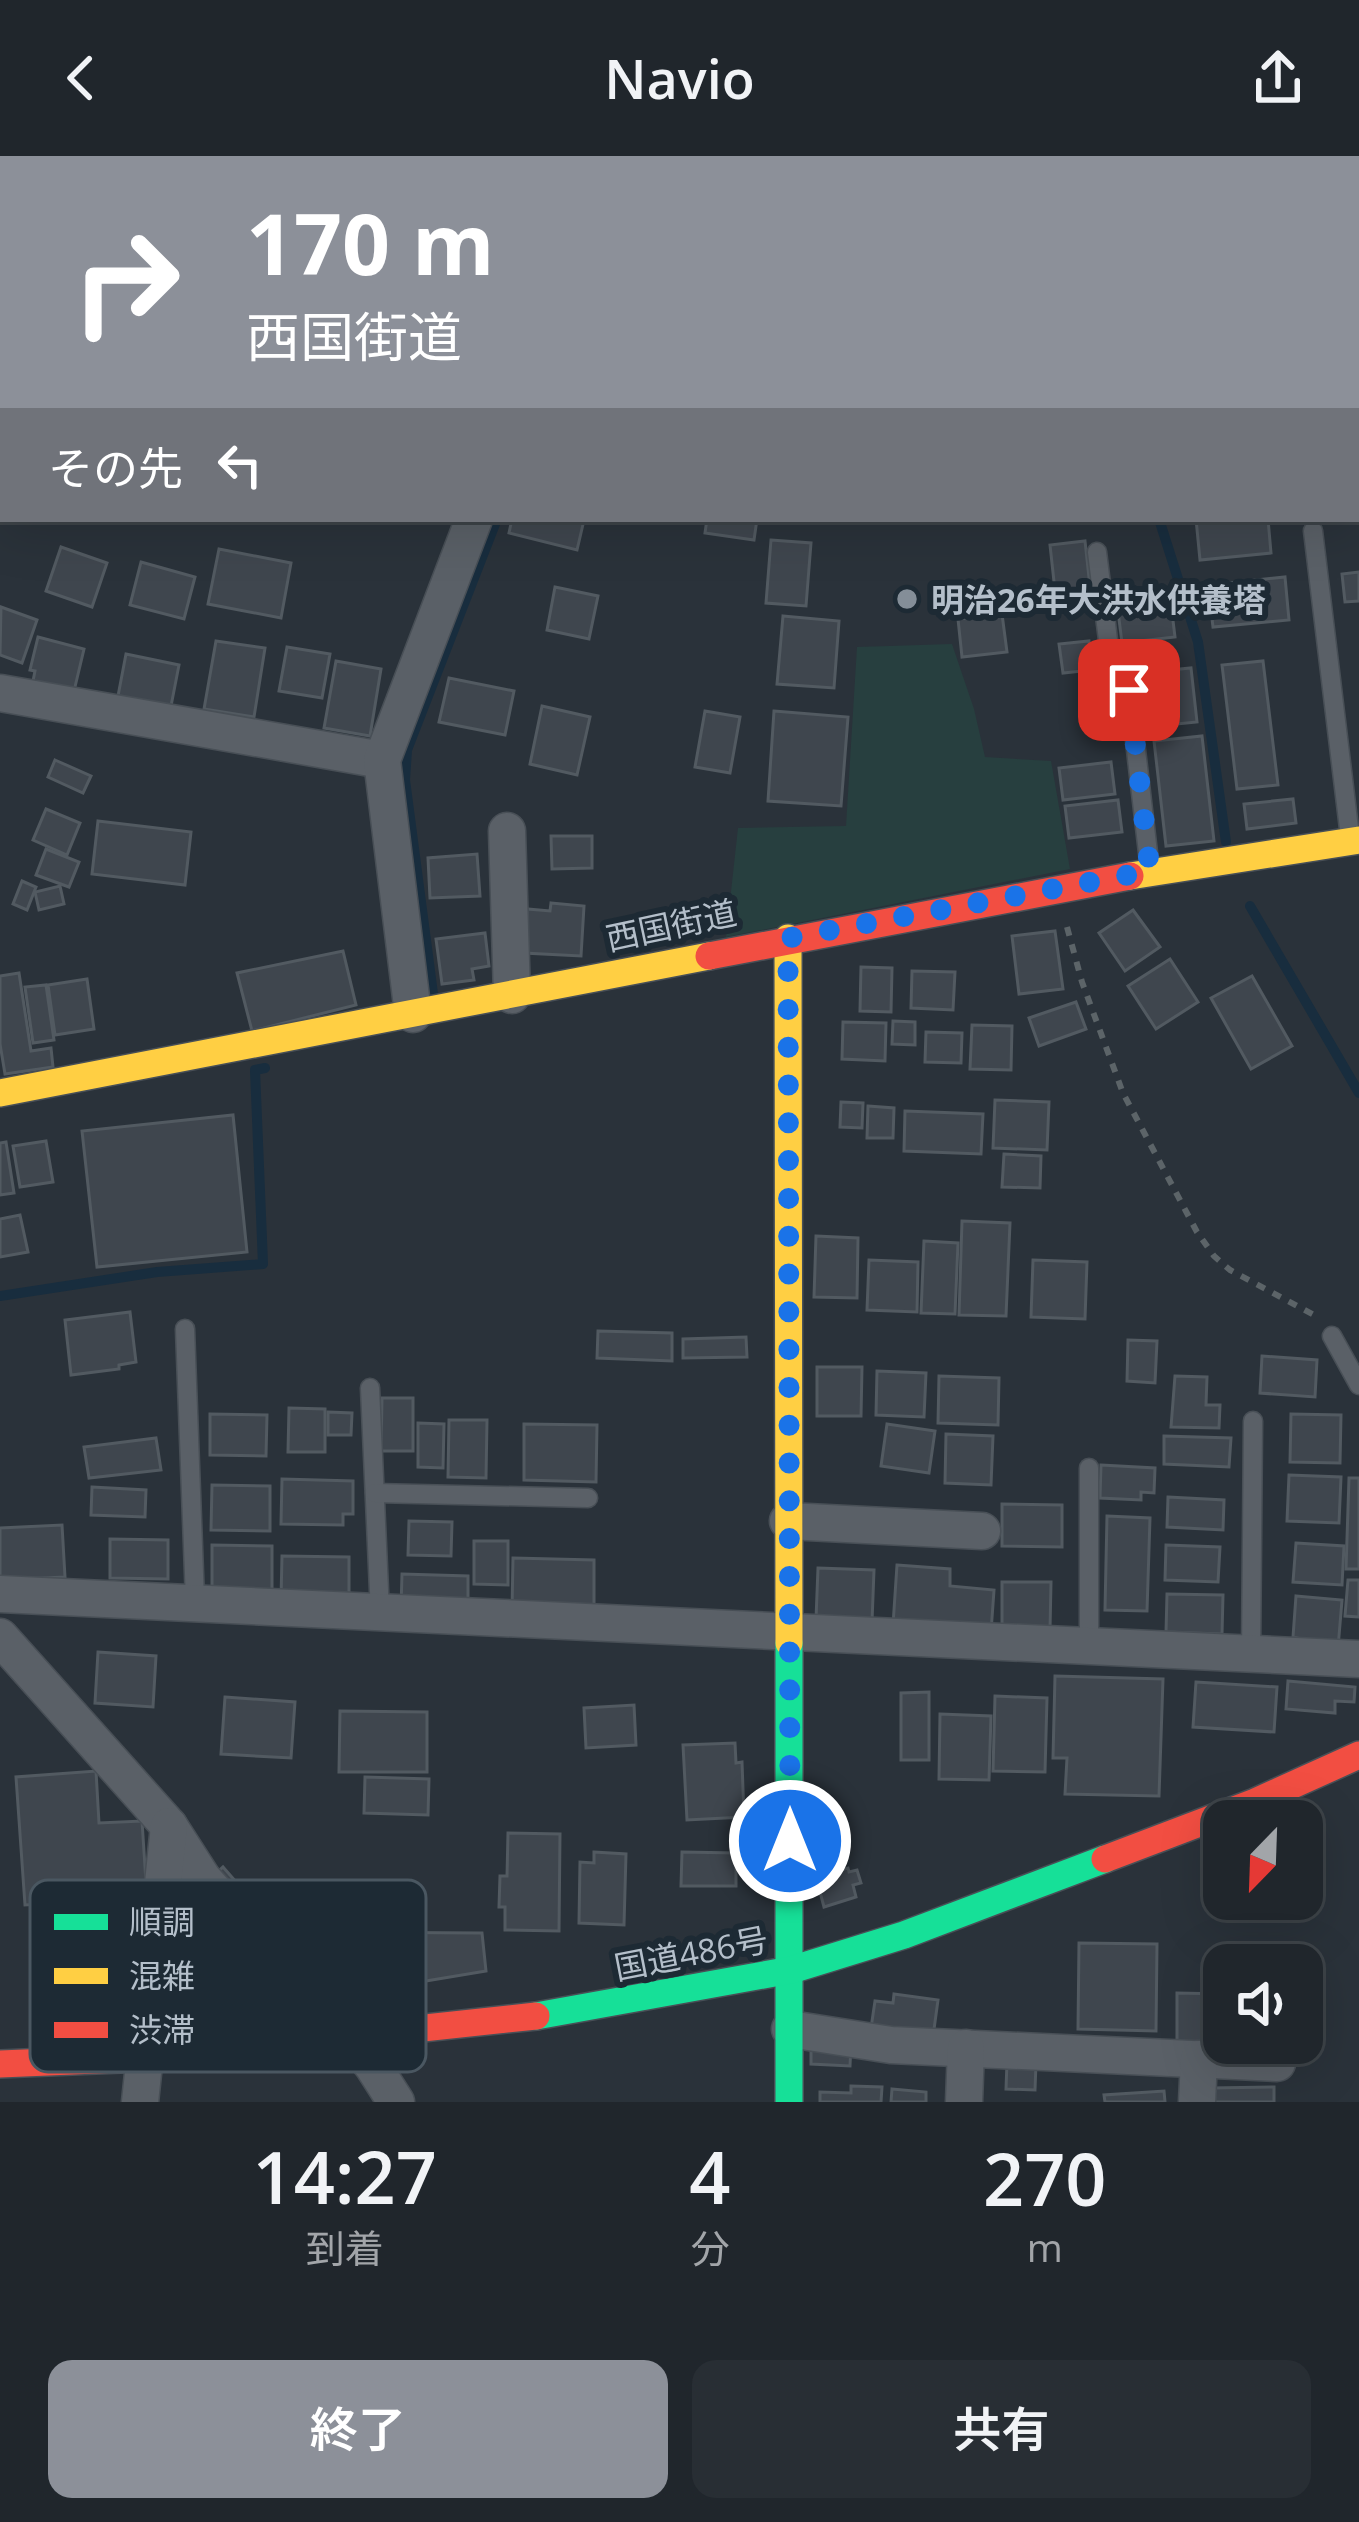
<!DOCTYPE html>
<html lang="ja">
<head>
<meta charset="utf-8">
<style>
  :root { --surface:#20262c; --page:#282e34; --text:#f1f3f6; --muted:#a2a5a9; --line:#3d4348; --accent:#8c9099 }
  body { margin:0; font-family:"Open Sans","Noto Sans JP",sans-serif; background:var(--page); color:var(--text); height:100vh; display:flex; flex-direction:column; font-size:45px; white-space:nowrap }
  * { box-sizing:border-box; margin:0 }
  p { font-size:39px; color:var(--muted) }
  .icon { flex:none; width:66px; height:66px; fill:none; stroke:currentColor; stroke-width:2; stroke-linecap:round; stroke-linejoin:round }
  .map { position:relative; height:1946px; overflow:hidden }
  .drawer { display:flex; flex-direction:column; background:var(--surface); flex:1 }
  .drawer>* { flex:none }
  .guide { position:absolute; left:0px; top:0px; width:1359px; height:366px; box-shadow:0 12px 48px #0002,0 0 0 3px var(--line); background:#8c9099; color:#fff; overflow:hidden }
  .needle { width:78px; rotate:203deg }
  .buttons { position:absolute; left:1203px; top:1644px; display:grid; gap:24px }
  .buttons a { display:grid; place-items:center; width:120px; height:120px; border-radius:24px; background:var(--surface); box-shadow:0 12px 48px #0002,0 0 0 3px var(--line); font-size:60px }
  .pin { position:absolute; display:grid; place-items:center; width:102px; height:102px; color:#fff; margin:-51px; border-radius:24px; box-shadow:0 6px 18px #0006 }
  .me { position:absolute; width:132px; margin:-66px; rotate:0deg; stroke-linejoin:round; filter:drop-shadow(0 0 9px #0008) }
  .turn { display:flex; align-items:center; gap:42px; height:252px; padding:0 48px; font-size:54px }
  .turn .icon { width:156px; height:156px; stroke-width:2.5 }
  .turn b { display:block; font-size:84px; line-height:102px }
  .then { display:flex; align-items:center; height:114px; padding:0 48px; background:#0003; gap:24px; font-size:45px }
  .eta { display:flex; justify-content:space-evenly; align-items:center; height:204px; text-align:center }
  .eta b { font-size:72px; font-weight:600; line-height:84px }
  .primary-button { display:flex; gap:24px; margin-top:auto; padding:24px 48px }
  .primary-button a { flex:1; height:138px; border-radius:24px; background:var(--accent); color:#fff; font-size:48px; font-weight:600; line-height:138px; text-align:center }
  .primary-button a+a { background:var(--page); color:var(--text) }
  header { display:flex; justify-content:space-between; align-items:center; height:156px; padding:0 48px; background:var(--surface); font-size:54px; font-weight:600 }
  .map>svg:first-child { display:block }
</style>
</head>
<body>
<header><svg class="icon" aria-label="back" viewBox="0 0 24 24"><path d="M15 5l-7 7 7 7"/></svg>Navio<svg class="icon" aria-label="share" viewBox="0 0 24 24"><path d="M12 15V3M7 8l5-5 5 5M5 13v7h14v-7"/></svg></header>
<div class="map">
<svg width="1359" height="1946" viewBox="0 0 1359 1946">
  <rect width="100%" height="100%" fill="#2a323a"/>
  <!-- green -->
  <polygon fill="#273f3f" points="952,488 974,553 985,601 1051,605 1070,713 726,781 738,672 846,670 857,491"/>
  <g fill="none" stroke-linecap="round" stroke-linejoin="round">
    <!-- stream -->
    <g stroke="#182d3e" stroke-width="10">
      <polyline points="1159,363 1198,486 1226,686"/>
      <polyline points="1250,750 1359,937"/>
      <polyline points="433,838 405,624 407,594 497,363"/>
      <polyline points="0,1140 157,1116 263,1108 255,914 265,912"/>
    </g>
  </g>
  <!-- building -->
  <g fill="#3f464e" stroke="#525a61" stroke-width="3">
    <polygon points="512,363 584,364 577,394 509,377"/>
    <polygon points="707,363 757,363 754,384 705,377"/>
    <polygon points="1196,363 1268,363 1271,397 1200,404"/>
    <polygon points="771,384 811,387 806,450 766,447"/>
    <polygon points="1085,385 1091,440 1056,444 1050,389"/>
    <polygon points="61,391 107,407 92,451 46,435"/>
    <polygon points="219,393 291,407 281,462 208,448"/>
    <polygon points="141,406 195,421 184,463 130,449"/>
    <polygon points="1359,416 1359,445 1345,446 1342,418"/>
    <polygon points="1285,421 1289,464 1213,471 1208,429"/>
    <polygon points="555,431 598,440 589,483 547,474"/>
    <polygon points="1170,440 1175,481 1122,487 1117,447"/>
    <polygon points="1,451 37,464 22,507 0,499"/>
    <polygon points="1002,458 1007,496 962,501 958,463"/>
    <polygon points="783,460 839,465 834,532 777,528"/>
    <polygon points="38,481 84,493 74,535 33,525 35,515 30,514"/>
    <polygon points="216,485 265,492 254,561 204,553"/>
    <polygon points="1089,485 1092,514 1063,517 1059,488"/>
    <polygon points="287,491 330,498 322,542 279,535"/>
    <polygon points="126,498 179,509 171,550 118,540"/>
    <polygon points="336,505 381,513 370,580 324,572"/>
    <polygon points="1263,505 1278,629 1237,633 1222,509"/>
    <polygon points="1191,512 1197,566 1156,570 1149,516"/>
    <polygon points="449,522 514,535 505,579 439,566"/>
    <polygon points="542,550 590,561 577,619 530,608"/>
    <polygon points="705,555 740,561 730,617 695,611"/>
    <polygon points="774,555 848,561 841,650 768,645"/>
    <polygon points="1202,580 1214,685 1166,690 1154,585"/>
    <polygon points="55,604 91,620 83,637 48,621"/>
    <polygon points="1111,606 1115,638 1063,644 1059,612"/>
    <polygon points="1293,643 1296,667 1247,673 1244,648"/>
    <polygon points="1118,644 1122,676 1069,682 1065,650"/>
    <polygon points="46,653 80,667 67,699 33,684"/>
    <polygon points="98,665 191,676 185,729 92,718"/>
    <polygon points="551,680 592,680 592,712 552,713"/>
    <polygon points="46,693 79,706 69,731 36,719"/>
    <polygon points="477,698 480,740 430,742 428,702"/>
    <polygon points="22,725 36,731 27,754 13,748"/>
    <polygon points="60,730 64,748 39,754 35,736"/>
    <polygon points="551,747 584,750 581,800 524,797 527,753 550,755"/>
    <polygon points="1133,754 1160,791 1125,815 1099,777"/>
    <polygon points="1055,775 1063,833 1019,838 1012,780"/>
    <polygon points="485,777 489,810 472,813 474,824 442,828 436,783"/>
    <polygon points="343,795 356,849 252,875 237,817"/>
    <polygon points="1170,803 1198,846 1156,873 1128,830"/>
    <polygon points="861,811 892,812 891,856 860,855"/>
    <polygon points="912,815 955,816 953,854 911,852"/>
    <polygon points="19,817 31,895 51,892 53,911 5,918 0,888 0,820"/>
    <polygon points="1252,820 1292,890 1251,913 1211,842"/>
    <polygon points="87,823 94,873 55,879 48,829"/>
    <polygon points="46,829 54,884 33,887 25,831"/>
    <polygon points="1076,846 1086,873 1039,890 1029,862"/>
    <polygon points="893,865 915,866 915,889 892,888"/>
    <polygon points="843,866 886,867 885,905 842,903"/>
    <polygon points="972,869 1012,870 1011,914 970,913"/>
    <polygon points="926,876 962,877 961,907 925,906"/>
    <polygon points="995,944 1049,946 1047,994 993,992"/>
    <polygon points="841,946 863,947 862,972 840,971"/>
    <polygon points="868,950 894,952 893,982 867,982"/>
    <polygon points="905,955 983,958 981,998 904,995"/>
    <polygon points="233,959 247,1096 97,1111 82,975"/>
    <polygon points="46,985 53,1026 20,1031 13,990"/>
    <polygon points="6,986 14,1037 0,1039 0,987"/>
    <polygon points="1004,998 1041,1000 1040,1032 1002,1031"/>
    <polygon points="20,1059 28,1096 0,1101 0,1063"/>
    <polygon points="962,1065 1010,1067 1006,1160 959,1159"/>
    <polygon points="816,1080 858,1082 857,1142 814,1141"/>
    <polygon points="924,1085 958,1087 955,1158 921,1157"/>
    <polygon points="869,1104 918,1106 917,1156 867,1154"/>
    <polygon points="1033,1104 1087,1106 1085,1163 1031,1161"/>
    <polygon points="130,1156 136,1206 119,1209 119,1213 71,1219 65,1164"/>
    <polygon points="598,1175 672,1177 672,1205 597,1202"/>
    <polygon points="746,1181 747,1201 683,1202 683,1183"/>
    <polygon points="1128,1184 1157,1185 1155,1227 1127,1225"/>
    <polygon points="1262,1200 1317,1204 1315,1241 1260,1237"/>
    <polygon points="817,1211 862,1211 861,1260 817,1260"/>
    <polygon points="877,1215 926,1217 924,1261 876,1259"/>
    <polygon points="939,1220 999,1222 998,1269 938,1267"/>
    <polygon points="1175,1220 1207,1221 1206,1249 1220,1249 1219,1272 1171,1271"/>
    <polygon points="382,1242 413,1242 413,1295 381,1295"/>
    <polygon points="289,1252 325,1253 325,1296 288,1296"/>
    <polygon points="328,1256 352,1257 351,1279 328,1279"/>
    <polygon points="210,1258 267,1259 266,1300 210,1299"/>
    <polygon points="1291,1258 1341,1259 1340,1307 1290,1306"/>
    <polygon points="449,1264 487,1264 486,1322 448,1321"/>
    <polygon points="418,1267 444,1268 443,1312 418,1311"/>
    <polygon points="524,1268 597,1269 596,1326 524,1324"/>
    <polygon points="887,1268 935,1275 929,1317 881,1310"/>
    <polygon points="946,1278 993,1280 991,1329 945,1327"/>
    <polygon points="1164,1280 1231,1282 1229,1311 1164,1308"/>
    <polygon points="156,1282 161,1314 89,1322 84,1291"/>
    <polygon points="1101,1309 1155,1312 1154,1337 1141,1336 1141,1344 1100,1342"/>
    <polygon points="1289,1319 1341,1321 1339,1367 1287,1365"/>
    <polygon points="1349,1322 1359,1322 1359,1413 1346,1413"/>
    <polygon points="282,1323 353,1325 353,1358 343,1358 343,1369 281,1368"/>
    <polygon points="212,1329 270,1330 270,1375 211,1374"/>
    <polygon points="92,1331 146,1334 145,1361 91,1359"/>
    <polygon points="1168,1341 1224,1344 1223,1374 1167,1371"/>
    <polygon points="1002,1348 1062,1349 1062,1391 1002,1390"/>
    <polygon points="1107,1360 1150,1362 1147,1455 1105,1454"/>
    <polygon points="409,1365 452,1366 451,1400 408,1399"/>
    <polygon points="62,1369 65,1421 0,1424 0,1372"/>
    <polygon points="110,1383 168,1384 168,1423 110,1422"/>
    <polygon points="474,1385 508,1385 508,1429 474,1428"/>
    <polygon points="1296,1387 1344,1390 1342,1429 1293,1426"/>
    <polygon points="212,1389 272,1390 272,1441 212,1440"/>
    <polygon points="1166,1389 1220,1391 1218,1426 1165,1424"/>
    <polygon points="282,1400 349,1401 349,1444 281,1443"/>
    <polygon points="513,1402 594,1404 594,1455 512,1454"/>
    <polygon points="897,1409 950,1413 950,1430 994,1434 991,1476 893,1469"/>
    <polygon points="818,1412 874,1414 872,1466 816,1463"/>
    <polygon points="402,1418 468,1420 468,1453 401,1452"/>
    <polygon points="1348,1424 1359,1424 1359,1461 1345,1460"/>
    <polygon points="1002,1426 1051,1426 1050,1474 1002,1473"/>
    <polygon points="1167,1438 1223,1439 1222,1478 1166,1476"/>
    <polygon points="1296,1440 1342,1444 1338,1492 1293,1481"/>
    <polygon points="98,1496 156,1500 153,1551 95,1547"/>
    <polygon points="1055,1520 1163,1523 1159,1640 1065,1638 1067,1602 1053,1602"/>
    <polygon points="1288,1525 1355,1531 1354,1546 1335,1545 1335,1557 1286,1553"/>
    <polygon points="1196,1526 1277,1531 1274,1576 1193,1571"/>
    <polygon points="929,1536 929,1604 901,1604 901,1537"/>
    <polygon points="995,1540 1047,1542 1045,1616 993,1615"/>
    <polygon points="225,1541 295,1546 291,1602 221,1598"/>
    <polygon points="634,1549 636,1589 586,1592 584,1552"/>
    <polygon points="340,1555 427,1556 427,1616 339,1616"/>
    <polygon points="940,1558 991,1560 989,1624 939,1623"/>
    <polygon points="735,1587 736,1607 742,1606 744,1661 687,1664 683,1589"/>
    <polygon points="96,1615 99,1667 142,1665 147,1742 25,1749 16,1621"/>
    <polygon points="365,1621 429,1623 428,1659 364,1657"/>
    <polygon points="508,1677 560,1678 559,1775 505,1774 505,1751 499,1751 500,1720 507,1720"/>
    <polygon points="594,1696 626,1698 624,1769 579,1767 580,1706 594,1707"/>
    <polygon points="682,1696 736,1697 736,1730 681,1730"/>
    <polygon points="223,1711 299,1798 287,1809 210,1723"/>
    <polygon points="848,1712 849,1716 857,1714 861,1727 853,1729 856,1741 824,1751 816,1721"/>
    <polygon points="315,1776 482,1777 486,1815 354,1837 350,1801 315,1804"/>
    <polygon points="1079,1787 1157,1788 1156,1875 1078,1873"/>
    <polygon points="1177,1837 1224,1838 1224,1887 1272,1888 1177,1887"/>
    <polygon points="894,1838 938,1844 932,1888 870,1879 875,1845 893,1847"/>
    <polygon points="811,1886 851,1888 850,1910 811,1908"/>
    <polygon points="1007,1906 1036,1907 1035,1934 1006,1933"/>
    <polygon points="851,1930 882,1931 881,1946 820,1946 820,1936 851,1937"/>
    <polygon points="1274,1931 1274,1946 1211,1946 1211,1932"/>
    <polygon points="892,1933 926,1936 926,1946 891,1946"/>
    <polygon points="1164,1935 1165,1946 1105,1946 1104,1939"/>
  </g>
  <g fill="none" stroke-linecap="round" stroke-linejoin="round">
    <!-- lane casing -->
    <g stroke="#484f56" stroke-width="21">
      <g id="lane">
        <polyline points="1313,375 1350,681"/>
        <polyline points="1097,396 1110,500 1129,534 1150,714"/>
        <polyline points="185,1173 195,1445"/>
        <polyline points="1332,1180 1359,1229"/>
        <polyline points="370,1232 380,1457"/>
        <polyline points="375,1337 588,1342"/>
        <polyline points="1089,1492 1089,1312"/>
        <polyline points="1251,1500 1253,1265"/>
      </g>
    </g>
    <!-- street casing -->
    <g stroke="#484f56" stroke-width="39">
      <g id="street">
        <polyline points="663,0 663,3"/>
        <polyline points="811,0 813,3"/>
        <polyline points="1356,317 1359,317"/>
        <polyline points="0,537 382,604"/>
        <polyline points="507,675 512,839"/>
        <polyline points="413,858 382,604 474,363"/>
        <polyline points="788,1365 982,1375"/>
        <polyline points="0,1438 1359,1503"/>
        <polyline points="0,1481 169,1670 203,1723 281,1808 314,1835 373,1910 396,1946"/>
        <polyline points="790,1873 891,1889 1277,1907"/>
        <polyline points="140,1946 169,1670"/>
        <polyline points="964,1946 966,1892"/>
        <polyline points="1197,1946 1199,1903"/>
      </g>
    </g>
    <!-- fast casing -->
    <g stroke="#484f56" stroke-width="30">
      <g id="fast">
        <polyline points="789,1487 789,1946"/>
        <polyline points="536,1860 791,1814 904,1779 1105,1703"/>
      </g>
    </g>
    <!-- slow casing -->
    <g stroke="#484f56" stroke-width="30">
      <g id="slow">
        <polyline points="1130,720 1359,684"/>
        <polyline points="788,782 789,1487"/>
        <polyline points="0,937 709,800"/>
      </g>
    </g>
    <!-- jam casing -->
    <g stroke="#484f56" stroke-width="30">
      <g id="jam">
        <polyline points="709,800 1130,720"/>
        <polyline points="1105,1703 1255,1646 1359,1599"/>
        <polyline points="0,1908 144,1902 536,1860"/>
      </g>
    </g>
    <!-- path -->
    <polyline stroke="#5c6468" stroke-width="6" stroke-dasharray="9 9" stroke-linecap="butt" points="1067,771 1082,826 1123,937 1197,1076 1214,1100 1230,1114 1314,1159"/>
    <!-- lane -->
    <use href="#lane" stroke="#5a6067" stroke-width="18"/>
    <!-- street -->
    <use href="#street" stroke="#5a6067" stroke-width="36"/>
    <!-- fast -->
    <use href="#fast" stroke="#16e098" stroke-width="27"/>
    <!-- slow -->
    <use href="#slow" stroke="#ffcf43" stroke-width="27"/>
    <!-- jam -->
    <use href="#jam" stroke="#f24e42" stroke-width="27"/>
  </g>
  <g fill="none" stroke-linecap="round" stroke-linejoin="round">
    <!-- route -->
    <polyline stroke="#1a73e8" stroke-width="21" stroke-dasharray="0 37.8" points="790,1685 788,782 1150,715 1129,534"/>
  </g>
  <!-- markers -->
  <circle fill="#848e98" stroke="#1d2a34" stroke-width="4.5" cx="907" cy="443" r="12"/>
  <g text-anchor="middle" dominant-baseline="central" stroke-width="12" stroke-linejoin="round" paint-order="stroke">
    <!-- poi labels -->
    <g font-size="33" font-weight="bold" fill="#b4bfca" stroke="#1d2a34" text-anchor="start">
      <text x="931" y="443">明治26年大洪水供養塔</text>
    </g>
    <!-- street labels -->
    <g font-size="33" fill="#b4bfca" stroke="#1d2a34">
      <text transform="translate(671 769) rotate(-12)">西国街道</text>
      <text transform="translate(691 1797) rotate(-11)">国道486号</text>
    </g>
  </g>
  <!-- legend -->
  <rect x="30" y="1724" width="396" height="192" rx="18" fill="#1d2a34" stroke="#4a5761" stroke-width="3"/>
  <rect x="54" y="1758" width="54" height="16" fill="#16e098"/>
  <rect x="54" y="1812" width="54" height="16" fill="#ffcf43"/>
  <rect x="54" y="1866" width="54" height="16" fill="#f24e42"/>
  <g font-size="33" fill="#b4bfca">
    <text x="129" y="1778">順調</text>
    <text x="129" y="1832">混雑</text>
    <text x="129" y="1886">渋滞</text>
  </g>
</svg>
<div class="buttons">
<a><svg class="needle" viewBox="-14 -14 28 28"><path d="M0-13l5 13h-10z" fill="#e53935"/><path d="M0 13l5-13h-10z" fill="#a2a5a9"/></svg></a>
<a><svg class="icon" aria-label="sound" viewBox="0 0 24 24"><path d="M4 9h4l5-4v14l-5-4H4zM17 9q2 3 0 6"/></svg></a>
</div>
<div class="pin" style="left:1129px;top:534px;background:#d93025"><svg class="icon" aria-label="arrive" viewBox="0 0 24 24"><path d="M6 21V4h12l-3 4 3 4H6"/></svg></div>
<svg class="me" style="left:790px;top:1685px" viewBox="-20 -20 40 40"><circle r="17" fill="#1a73e8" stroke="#fff" stroke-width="3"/><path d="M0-11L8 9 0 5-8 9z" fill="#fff"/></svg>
<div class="guide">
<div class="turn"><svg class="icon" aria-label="right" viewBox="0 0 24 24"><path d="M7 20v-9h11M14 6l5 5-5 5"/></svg><div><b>170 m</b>西国街道</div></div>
<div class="then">その先<svg class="icon" aria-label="left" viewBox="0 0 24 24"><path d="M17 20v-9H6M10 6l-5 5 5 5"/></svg></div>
</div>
</div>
<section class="drawer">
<div class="eta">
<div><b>14:27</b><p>到着</p></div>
<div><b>4</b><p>分</p></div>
<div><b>270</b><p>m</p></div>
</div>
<div class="primary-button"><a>終了</a><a>共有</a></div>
</section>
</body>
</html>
